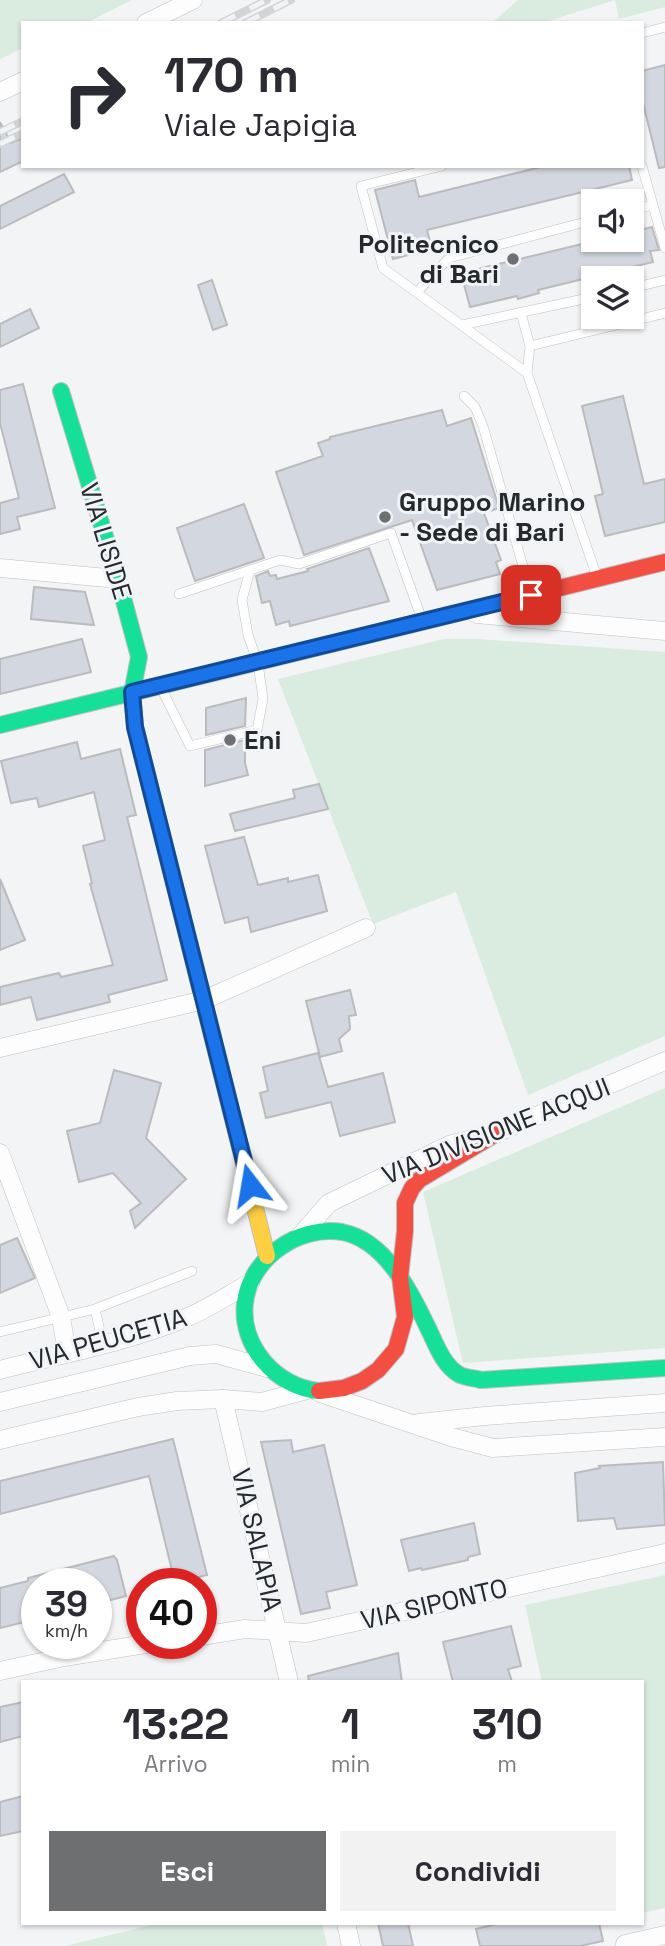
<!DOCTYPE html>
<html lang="it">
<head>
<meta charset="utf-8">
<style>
  :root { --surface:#fff; --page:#f2f2f3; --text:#2b2b33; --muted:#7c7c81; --accent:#6d6f71 }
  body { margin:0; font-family:"Space Grotesk",sans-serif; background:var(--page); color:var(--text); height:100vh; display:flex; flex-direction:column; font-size:26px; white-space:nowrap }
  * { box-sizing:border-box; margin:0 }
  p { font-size:23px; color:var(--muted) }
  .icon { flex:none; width:38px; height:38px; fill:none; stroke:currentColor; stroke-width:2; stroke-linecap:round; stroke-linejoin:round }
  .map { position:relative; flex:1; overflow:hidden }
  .panel { position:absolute; left:21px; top:1680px; width:623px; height:245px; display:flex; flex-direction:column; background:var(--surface); border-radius:0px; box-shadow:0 2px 5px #0004 }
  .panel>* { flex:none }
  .hud { position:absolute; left:21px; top:21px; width:623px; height:147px; border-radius:0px; box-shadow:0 2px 5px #0004; background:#fff; color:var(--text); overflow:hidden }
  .tools { position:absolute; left:581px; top:189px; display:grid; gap:14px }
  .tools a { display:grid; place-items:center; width:63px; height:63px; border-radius:0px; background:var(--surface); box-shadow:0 2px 5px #0004; font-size:35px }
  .speed { position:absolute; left:21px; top:1568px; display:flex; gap:14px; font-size:35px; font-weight:700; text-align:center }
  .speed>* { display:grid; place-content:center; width:91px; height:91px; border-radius:50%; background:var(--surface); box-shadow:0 2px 5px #0004; line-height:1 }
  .speed small { font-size:18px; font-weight:400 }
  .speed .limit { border:10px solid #d22; background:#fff; color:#111 }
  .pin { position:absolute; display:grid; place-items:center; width:60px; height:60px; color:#fff; margin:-30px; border-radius:14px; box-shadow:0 4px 10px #0006 }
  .me { position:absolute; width:77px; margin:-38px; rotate:346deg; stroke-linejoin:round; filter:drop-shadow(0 0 5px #0008) }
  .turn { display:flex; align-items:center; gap:24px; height:147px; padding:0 28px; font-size:32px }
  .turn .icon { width:91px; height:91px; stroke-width:2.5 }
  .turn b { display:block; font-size:49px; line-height:60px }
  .eta { display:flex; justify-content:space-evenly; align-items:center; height:119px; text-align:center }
  .eta b { font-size:42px; font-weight:800; line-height:49px }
  .primary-button { display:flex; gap:14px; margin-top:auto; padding:14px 28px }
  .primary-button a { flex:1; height:80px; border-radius:0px; background:var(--accent); color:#fff; font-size:28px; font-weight:800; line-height:80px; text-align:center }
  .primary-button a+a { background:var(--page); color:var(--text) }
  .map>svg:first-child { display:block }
</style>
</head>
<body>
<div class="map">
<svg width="665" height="1946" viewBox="0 0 665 1946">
  <rect width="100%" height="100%" fill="#f2f4f6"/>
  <!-- green -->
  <g fill="#d9ecdf">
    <polygon points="0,0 132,0 86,23 23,23 23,48 0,59"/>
    <polygon points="518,0 665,0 665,7 619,19 615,0 542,23 492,23"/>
    <polygon points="444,639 479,639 665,652 665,1036 528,1095 456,892 373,924 278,679"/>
    <polygon points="665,1088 665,1348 463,1363 423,1192"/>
    <polygon points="665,1575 665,1908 642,1913 642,1682 542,1682 525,1605"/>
    <polygon points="160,1923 322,1923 327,1946 65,1946"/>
  </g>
  <!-- building -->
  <g fill="#d3d8e0" stroke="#babbbd" stroke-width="2">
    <polygon points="665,65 665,167 659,168 642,99 642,71"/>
    <polygon points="0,122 11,143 23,138 23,161 0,172"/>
    <polygon points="545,166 629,166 632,180 427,230 432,249 393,259 375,190 415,180 419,197"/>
    <polygon points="64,174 74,192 0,229 0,206"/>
    <polygon points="652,227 659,250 650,251 653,262 538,290 539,293 518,299 517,296 470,307 461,273 599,240 632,240 632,232"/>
    <polygon points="212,280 227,325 213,330 198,285"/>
    <polygon points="30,309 39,328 0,347 0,324"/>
    <polygon points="23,384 55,508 17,517 20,529 0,534 0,503 19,498 0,423 0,390"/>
    <polygon points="623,396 644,484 665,479 665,522 605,536 595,496 603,494 582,406"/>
    <polygon points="442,410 447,426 471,418 499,508 484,513 501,560 496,562 500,574 437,590 412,520 304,555 276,472 323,456 318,443 330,439 330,437"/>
    <polygon points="244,504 264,558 195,581 177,528"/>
    <polygon points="369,548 389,601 290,626 289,621 276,625 270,601 262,603 256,576 268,571 270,576 276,575 277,579 308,571 307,569"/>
    <polygon points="34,587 85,592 94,625 31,619"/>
    <polygon points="82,639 91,672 0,694 0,659"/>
    <polygon points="246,698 245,726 206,735 206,708"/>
    <polygon points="245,740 245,763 248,775 205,786 205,750"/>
    <polygon points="77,742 81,759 120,749 136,815 127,817 167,980 108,995 110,1002 37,1020 31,997 0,1005 0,987 59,973 61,977 113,965 90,884 92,883 83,846 105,840 94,792 39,807 37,798 11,803 1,761"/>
    <polygon points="319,784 328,809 235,831 230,814 295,798 293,790"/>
    <polygon points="244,837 258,885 288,878 288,882 318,875 327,911 251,932 248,917 225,923 205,846"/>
    <polygon points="0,879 25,940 0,950"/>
    <polygon points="350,990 356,1015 349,1016 350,1029 339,1039 342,1051 320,1057 306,1001"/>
    <polygon points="318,1053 328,1087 383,1073 395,1122 340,1136 331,1102 266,1118 260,1093 268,1091 263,1067"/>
    <polygon points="114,1070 161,1083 146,1138 186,1179 135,1228 130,1211 141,1203 113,1173 79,1182 67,1131 100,1123"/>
    <polygon points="17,1238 35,1278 0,1293 0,1245"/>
    <polygon points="173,1439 207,1575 175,1583 149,1476 0,1514 0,1481"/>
    <polygon points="291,1440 293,1452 324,1445 357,1585 326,1592 330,1608 301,1614 261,1442"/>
    <polygon points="663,1462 665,1525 617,1529 614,1518 578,1521 575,1473 600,1468 599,1466"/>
    <polygon points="474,1523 480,1554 468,1557 468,1560 422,1570 421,1568 409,1571 401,1540"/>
    <polygon points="114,1556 117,1560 126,1596 96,1604 96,1584 37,1584 37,1619 0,1628 0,1588 28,1581 28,1578"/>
    <polygon points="511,1626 521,1666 508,1669 512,1682 453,1682 443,1642"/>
    <polygon points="398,1653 402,1682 309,1682 308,1676"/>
    <polygon points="23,1702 23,1736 0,1742 0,1707"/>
    <polygon points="23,1796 23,1831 0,1836 0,1802"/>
    <polygon points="378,1923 408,1923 413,1946 383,1946"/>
    <polygon points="500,1923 599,1923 603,1941 580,1946 480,1946 476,1929"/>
  </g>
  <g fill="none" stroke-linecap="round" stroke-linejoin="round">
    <!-- lane casing -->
    <g stroke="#bdbfc1" stroke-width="10">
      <g id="lane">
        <polyline points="642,33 665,27"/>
        <polyline points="442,166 361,186 383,268 527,373 597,577"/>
        <polyline points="642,166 665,248"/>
        <polyline points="632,210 653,205"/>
        <polyline points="632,288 665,280"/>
        <polyline points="417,292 449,258 593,220"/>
        <polyline points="521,313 530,346"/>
        <polyline points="462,325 593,297"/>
        <polyline points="527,373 530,346 665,313"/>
        <polyline points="464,396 475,407 483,426 530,591"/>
        <polyline points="179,594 280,560 299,564 391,533 421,617"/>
        <polyline points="161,688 190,746 257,730 263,699 258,663 248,635 242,600 250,570"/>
        <polyline points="95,1309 103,1344"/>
        <polyline points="0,1332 95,1309 192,1271"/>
      </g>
    </g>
    <!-- street casing -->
    <g stroke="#bdbfc1" stroke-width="19">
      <g id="street">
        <polyline points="146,23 193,0"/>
        <polyline points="0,92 23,81"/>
        <polyline points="0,568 118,579"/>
        <polyline points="476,614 665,631"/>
        <polyline points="0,1048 204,1000 366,928"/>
        <polyline points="0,1153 61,1317 67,1353"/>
        <polyline points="301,1235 329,1203 449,1145 499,1132 665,1061"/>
        <path d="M0,1370c62,-16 129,-28 188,-53 21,-9 42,-23 62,-34"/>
        <polyline points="320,1393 451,1437 493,1448 665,1437"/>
        <polyline points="223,1399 289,1682"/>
        <polyline points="0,1402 190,1356 216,1354 267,1368"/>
        <polyline points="419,1423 485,1416 665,1403"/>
        <polyline points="0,1440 138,1407 177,1401 223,1399 262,1402 307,1390"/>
        <polyline points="201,1636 245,1629 306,1633 665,1553"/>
        <polyline points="0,1671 64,1657 152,1643"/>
        <polyline points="346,1923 351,1946"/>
        <polyline points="625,1946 625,1944 665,1935"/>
      </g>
    </g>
    <!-- fast casing -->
    <g stroke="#bdbfc1" stroke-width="18">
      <g id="fast">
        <polyline points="61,391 118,579 139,657 132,693 135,727 232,1115"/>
        <polyline points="0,725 466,611"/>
        <path d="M319,1391c-43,-4 -79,-45 -74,-88 5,-45 54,-78 97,-71 43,8 69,60 86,96 8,16 15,38 32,47 7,3 14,3 21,5l184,-12"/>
      </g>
    </g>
    <!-- slow casing -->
    <g stroke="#bdbfc1" stroke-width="18">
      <polyline id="slow" points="232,1115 267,1256"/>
    </g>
    <!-- jam casing -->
    <g stroke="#bdbfc1" stroke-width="18">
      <g id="jam">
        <polyline points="466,611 665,562"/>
        <polyline points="319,1391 344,1388 362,1381 378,1370 396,1349 405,1317 400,1277 405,1231 405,1203 412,1188 419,1180 499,1132"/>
      </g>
    </g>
    <!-- lane -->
    <use href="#lane" stroke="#fdfdfe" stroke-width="9"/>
    <!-- street -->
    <use href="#street" stroke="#fdfdfe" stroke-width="18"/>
    <!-- fast -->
    <use href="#fast" stroke="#16e098" stroke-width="16"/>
    <!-- slow -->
    <use href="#slow" stroke="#ffcf43" stroke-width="16"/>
    <!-- jam -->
    <use href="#jam" stroke="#f24e42" stroke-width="16"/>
    <!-- rail casing -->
    <g stroke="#d3d4d4" stroke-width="8">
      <g id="rail">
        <polyline points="221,23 267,0"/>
        <polyline points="245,23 291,0"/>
        <polyline points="0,132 23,121"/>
        <polyline points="0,144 23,133"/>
      </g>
    </g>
    <!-- rail -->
    <use href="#rail" stroke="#f0f3f8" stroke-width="5" stroke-dasharray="16" stroke-linecap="butt"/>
  </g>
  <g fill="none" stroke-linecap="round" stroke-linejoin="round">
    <!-- route casing -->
    <g stroke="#114b97" stroke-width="18">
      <polyline id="route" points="250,1185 135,727 132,692 531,595"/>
    </g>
    <!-- route -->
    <use href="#route" stroke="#1a73e8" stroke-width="12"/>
  </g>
  <!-- markers -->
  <g fill="#6d6f71" stroke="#f0f3f8" stroke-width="2.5">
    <circle cx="513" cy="259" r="7"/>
    <circle cx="385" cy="517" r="7"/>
    <circle cx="230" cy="740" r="7"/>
  </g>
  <g text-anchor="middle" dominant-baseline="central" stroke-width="6" stroke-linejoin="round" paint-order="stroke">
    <!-- poi labels -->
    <g font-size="26" font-weight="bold" fill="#262829" stroke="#f0f3f8" text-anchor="start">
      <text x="499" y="244" text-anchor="end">Politecnico<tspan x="499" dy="30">di Bari</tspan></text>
      <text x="399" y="502">Gruppo Marino<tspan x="399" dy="30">- Sede di Bari</tspan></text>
      <text x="244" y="740">Eni</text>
    </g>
    <!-- street labels -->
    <g font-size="26" fill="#262829" stroke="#f0f3f8">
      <text transform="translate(106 541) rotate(73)">VIA LISIDE</text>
      <text transform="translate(496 1131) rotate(-22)">VIA DIVISIONE ACQUI</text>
      <text transform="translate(108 1339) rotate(-16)">VIA PEUCETIA</text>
      <text transform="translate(257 1540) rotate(77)">VIA SALAPIA</text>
      <text transform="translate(434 1604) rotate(-13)">VIA SIPONTO</text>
    </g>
  </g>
</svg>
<div class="tools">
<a><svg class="icon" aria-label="sound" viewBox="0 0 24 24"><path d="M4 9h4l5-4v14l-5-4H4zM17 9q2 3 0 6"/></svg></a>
<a><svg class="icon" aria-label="layers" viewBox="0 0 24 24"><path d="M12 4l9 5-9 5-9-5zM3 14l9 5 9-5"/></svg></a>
</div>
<div class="speed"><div>39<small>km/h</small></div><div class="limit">40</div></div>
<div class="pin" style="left:531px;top:595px;background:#d93025"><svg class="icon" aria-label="arrive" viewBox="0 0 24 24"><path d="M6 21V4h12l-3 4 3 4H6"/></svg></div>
<svg class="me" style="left:250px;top:1185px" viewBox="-20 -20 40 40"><path d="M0-17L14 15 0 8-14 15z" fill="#1a73e8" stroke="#fff" stroke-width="4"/></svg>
<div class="hud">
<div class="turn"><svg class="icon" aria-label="right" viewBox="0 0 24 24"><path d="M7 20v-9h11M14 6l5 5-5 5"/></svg><div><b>170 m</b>Viale Japigia</div></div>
</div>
<section class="panel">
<div class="eta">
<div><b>13:22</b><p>Arrivo</p></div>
<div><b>1</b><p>min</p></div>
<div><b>310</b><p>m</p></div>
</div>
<div class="primary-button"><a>Esci</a><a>Condividi</a></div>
</section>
</div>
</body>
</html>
